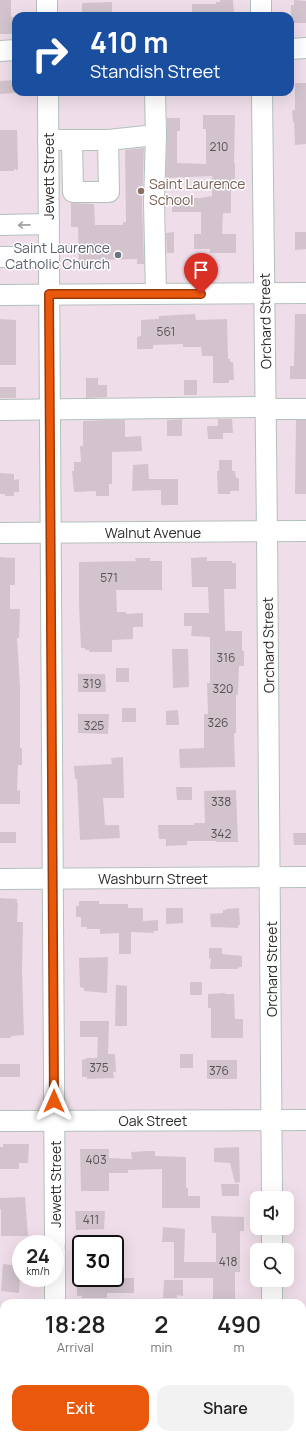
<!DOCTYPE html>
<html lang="en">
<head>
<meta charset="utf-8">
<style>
  :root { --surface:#fff; --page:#f2f2f2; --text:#222; --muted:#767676; --accent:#ea580c }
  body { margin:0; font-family:Manrope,sans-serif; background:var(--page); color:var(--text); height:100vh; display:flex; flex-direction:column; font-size:15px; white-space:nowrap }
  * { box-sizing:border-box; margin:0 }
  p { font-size:13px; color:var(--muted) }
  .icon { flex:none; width:22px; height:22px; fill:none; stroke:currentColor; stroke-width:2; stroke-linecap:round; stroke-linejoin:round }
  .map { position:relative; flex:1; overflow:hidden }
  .panel { position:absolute; left:0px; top:1299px; width:306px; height:140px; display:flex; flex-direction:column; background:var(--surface); border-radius:12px 12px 0 0; box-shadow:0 4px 16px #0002 }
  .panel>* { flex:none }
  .banner { position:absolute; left:12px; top:12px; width:282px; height:84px; border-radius:12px; box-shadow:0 4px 16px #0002; background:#1a4fa0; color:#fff; overflow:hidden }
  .buttons { position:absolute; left:250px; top:1191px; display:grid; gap:8px }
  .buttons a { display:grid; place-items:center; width:44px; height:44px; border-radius:8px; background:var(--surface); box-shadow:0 4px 16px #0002; font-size:20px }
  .speed { position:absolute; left:12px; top:1235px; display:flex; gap:8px; font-size:20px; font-weight:700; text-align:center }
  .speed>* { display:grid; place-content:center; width:52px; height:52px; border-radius:50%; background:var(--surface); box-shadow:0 4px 16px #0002; line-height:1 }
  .speed small { font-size:10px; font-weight:400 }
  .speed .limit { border:2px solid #111; border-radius:6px; background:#fff; color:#111 }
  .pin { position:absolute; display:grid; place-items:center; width:34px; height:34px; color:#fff; margin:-41px -17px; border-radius:50% 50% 50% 0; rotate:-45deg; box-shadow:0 0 4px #0007 }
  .pin .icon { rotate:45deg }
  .me { position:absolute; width:44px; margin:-22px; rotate:0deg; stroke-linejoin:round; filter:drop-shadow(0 0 3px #0008) }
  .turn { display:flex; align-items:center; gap:14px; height:84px; padding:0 12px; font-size:18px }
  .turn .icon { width:52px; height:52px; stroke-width:2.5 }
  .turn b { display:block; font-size:28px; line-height:34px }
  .eta { display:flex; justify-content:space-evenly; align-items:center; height:68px; text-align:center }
  .eta b { font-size:24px; font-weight:600; line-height:28px }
  .action { display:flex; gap:8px; margin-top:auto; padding:8px 12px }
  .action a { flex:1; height:46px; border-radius:12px; background:var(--accent); color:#fff; font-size:16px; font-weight:600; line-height:46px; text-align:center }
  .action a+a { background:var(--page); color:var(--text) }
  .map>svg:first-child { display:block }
</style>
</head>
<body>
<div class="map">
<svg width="306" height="1439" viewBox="0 0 306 1439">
  <rect width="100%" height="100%" fill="#efdee9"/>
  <!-- building -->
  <g fill="#d2c3cc">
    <polygon points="0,0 11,0 11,17 15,17 16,34 0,34"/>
    <polygon points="220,0 233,0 234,16 192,16 192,4 216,4 216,2 220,2"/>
    <polygon points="294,0 306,1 306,23 291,23 291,5 294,5"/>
    <polygon points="112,2 112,16 82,16 82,3"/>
    <polygon points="16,80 16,93 0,94 0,81"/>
    <polygon points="295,83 306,83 306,144 295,145 294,122 293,122 292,110 295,110"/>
    <polygon points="203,115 235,115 234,163 235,163 235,179 231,179 231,213 223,213 222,234 236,234 236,253 210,253 210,249 194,249 194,234 201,234 201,212 172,212 172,198 201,198 212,196 212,176 166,178 167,118 180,118 180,131 177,131 177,163 206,164 206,129 203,129"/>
    <polygon points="0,130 17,130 18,170 14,169 14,171 0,171"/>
    <polygon points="144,148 142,202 144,264 137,264 137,259 94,260 94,268 79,269 78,227 71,227 71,203 94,204 95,225 123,225 123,222 126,222 125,150"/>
    <polygon points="174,232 174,253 167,253 166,233"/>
    <polygon points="295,232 306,232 306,249 295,250"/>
    <polygon points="195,314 196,320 227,319 228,359 230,359 230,362 233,362 234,380 229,380 229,383 213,383 213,356 202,356 201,347 183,347 183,344 153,345 153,349 137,349 137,337 141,336 141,320 159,319 159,316"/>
    <polygon points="295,314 306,314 306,379 290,379 290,366 294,366"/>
    <polygon points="0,319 16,320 16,365 0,365"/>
    <polygon points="86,378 98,378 98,385 107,385 107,397 86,398"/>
    <rect x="184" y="380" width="13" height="15"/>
    <rect x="0" y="387" width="16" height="11"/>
    <polygon points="182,419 182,436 167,436 167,420"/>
    <polygon points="218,419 232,419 233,433 223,433 223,439 208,439 207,426 218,426"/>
    <polygon points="105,420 125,420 125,437 141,436 142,451 112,452 112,484 109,484 109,496 96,496 96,491 74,492 72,471 74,471 74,462 81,462 80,446 83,446 83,421"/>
    <polygon points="296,420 306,420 306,494 295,494"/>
    <polygon points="219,460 232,460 232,471 235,471 236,478 239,478 239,491 230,491 230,494 218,494 217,471 219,471"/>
    <polygon points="148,464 149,479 178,479 178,505 161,505 161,490 132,491 133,465"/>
    <polygon points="0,473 14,474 14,480 19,479 19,492 14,492 14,496 5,496 5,494 0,494"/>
    <polygon points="0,557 15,558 15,585 10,585 10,609 20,609 19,638 17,638 20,688 20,748 22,748 22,765 18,765 17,791 20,790 20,804 0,804"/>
    <polygon points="207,557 207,561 232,561 232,563 236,563 236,589 224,589 225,631 242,631 242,651 244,651 244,666 239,666 238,695 236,695 236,733 234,733 235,767 180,768 179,749 204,748 204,714 208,714 207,683 210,683 210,637 191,636 192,626 184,626 184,613 209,613 208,587 192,587 191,558"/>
    <polygon points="135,558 150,558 150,561 162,561 162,590 116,590 117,612 126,612 126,614 143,613 143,627 133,627 133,639 112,640 112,652 89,652 89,650 85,650 85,648 81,648 79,605 79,562 136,561"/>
    <polygon points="172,649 188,649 189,687 173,688"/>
    <rect x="116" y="668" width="13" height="14"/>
    <polygon points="78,674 105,674 106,692 78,692"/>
    <rect x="122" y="708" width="14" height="14"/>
    <polygon points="178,710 179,725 166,725 166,711"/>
    <polygon points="78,714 109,714 108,734 78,733"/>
    <polygon points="123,757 124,798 103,798 105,825 119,825 120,838 80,840 77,779 75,779 74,766 112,764 111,758"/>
    <polygon points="176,787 192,787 192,800 177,800"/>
    <polygon points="236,790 238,842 216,842 217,841 187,841 187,845 166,846 166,839 159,839 158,825 194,825 194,823 205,823 204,791"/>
    <rect x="0" y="832" width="16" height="11"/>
    <polygon points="293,833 306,833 306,845 294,845"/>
    <polygon points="0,898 17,899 17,903 18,903 17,922 23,922 22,972 24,1035 11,1036 11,1038 0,1038"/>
    <polygon points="79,901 99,901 99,904 128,904 128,908 143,908 143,921 158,920 158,931 153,931 154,933 131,932 131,954 119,954 119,933 100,934 100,929 87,929 87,927 81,927 81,917 76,917 76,906 79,906"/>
    <polygon points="166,908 183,908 183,923 166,924"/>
    <polygon points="239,908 240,925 238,925 238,928 211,927 210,914 223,913 223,910 226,910 226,909"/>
    <polygon points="209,948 222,948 222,954 242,956 242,967 239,967 238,969 210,969 211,958 209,959"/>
    <polygon points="108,957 107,993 84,991 84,988 80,987 79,958"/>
    <rect x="190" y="982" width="12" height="13"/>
    <polygon points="116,985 127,986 127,1026 115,1026"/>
    <polygon points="225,993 225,994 234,994 235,1019 243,1019 243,1038 211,1038 211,1008 208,1008 208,994"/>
    <polygon points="80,1021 109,1021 108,1054 115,1054 116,1072 113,1072 114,1078 87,1079 87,1077 82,1077 82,1060 86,1059 86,1058 97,1058 98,1037 80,1037"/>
    <rect x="180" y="1054" width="13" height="14"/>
    <rect x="207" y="1060" width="30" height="19"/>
    <rect x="0" y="1064" width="20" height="13"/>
    <polygon points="3,1144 29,1144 28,1163 19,1163 19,1169 0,1169 0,1147 3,1147"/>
    <polygon points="239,1147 240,1182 235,1183 230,1163 214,1162 214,1148"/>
    <polygon points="80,1149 109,1149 109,1158 132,1159 131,1152 147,1151 155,1151 155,1156 186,1157 186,1188 188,1188 188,1196 200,1196 200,1208 162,1208 162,1169 128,1170 128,1173 109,1173 109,1191 81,1191"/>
    <polygon points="221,1184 239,1184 239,1196 222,1196"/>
    <polygon points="25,1197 28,1236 1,1236 1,1209 0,1209 0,1198"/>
    <polygon points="75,1211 105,1211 104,1229 76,1230"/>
    <polygon points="211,1216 244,1217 244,1231 240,1231 240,1272 235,1272 235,1303 213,1303 213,1278 174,1278 174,1242 162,1242 163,1227 185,1229 184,1262 216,1262 216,1233 212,1233"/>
    <polygon points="3,1264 21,1266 19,1293 1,1291"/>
    <polygon points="115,1278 134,1278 134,1293 107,1293 107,1298 82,1298 82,1296 77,1296 77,1282 115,1281"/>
    <polygon points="164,1280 183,1280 183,1296 177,1295 177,1298 163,1298"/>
  </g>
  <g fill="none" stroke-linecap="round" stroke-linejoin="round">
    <!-- minor casing -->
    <g stroke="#b2c1bb" stroke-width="22">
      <g id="minor">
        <polyline points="47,0 47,16"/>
        <polyline points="261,0 261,16"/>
        <polyline points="290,49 306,48"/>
        <polyline points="0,51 16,50"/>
        <polyline points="48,92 55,1244"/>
        <polyline points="262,92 267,531 272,1198"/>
        <polyline points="48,140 108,140 156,135 155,92"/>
        <polyline points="72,141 73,192 109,192 108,140"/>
        <polyline points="0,225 49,224"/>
        <polyline points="0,257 49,257"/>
        <polyline points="156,294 154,202 156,135"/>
        <polyline points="0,295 306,293"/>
        <polyline points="0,410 266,407 275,409 306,409"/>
        <polyline points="0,533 306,531"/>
        <polyline points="0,879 306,877"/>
        <polyline points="0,1121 306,1120"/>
        <polyline points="55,1250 55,1303"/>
        <polyline points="272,1250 272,1228"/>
        <polyline points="272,1303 272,1280"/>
        <polyline points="0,1325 4,1325"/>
        <polyline points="302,1342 306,1342"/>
        <polyline points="269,1439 269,1435"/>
      </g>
    </g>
    <!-- minor -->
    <use href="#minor" stroke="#fff" stroke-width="20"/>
  </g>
  <!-- one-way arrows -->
  <defs><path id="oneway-shaft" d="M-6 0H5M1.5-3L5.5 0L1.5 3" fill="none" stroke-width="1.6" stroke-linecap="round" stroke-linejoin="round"/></defs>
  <use stroke="#a0a0a0" href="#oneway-shaft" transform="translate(24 225) rotate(179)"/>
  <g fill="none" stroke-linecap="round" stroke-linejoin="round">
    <!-- route casing -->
    <g stroke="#983908" stroke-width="10">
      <polyline id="route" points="54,1101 49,294 201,294"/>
    </g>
    <!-- route -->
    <use href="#route" stroke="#ea580c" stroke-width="7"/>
  </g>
  <!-- markers -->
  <circle fill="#8d6e63" stroke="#fff" stroke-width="1.5" cx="141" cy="191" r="4"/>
  <circle fill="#6b7280" stroke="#fff" stroke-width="1.5" cx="118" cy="255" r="4"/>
  <g text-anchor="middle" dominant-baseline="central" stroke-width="3" stroke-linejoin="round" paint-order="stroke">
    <!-- number labels -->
    <g font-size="12" fill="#565255">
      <text x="219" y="146">210</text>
      <text x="166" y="331">561</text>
      <text x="109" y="577">571</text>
      <text x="226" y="657">316</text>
      <text x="92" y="683">319</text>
      <text x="223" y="688">320</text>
      <text x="218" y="722">326</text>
      <text x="94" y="725">325</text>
      <text x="221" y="801">338</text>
      <text x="221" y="833">342</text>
      <text x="99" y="1067">375</text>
      <text x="219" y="1070">376</text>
      <text x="96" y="1159">403</text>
      <text x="91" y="1219">411</text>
      <text x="228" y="1261">418</text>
    </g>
    <!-- street labels -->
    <g font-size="14" fill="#2d2d2d" stroke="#fff">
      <text transform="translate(48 176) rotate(-90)">Jewett Street</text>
      <text transform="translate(265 321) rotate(-91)">Orchard Street</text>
      <text x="153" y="532">Walnut Avenue</text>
      <text transform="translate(268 645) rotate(-91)">Orchard Street</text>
      <text x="153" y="878">Washburn Street</text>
      <text transform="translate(271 969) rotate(-90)">Orchard Street</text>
      <text x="153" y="1120">Oak Street</text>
      <text transform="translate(55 1184) rotate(-90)">Jewett Street</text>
    </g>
    <!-- education labels -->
    <g font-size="14" fill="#785e54" stroke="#fff" text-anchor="start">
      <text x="149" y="183">Saint Laurence<tspan x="149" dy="16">School</tspan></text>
    </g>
    <!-- worship labels -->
    <g font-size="14" fill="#5b616d" stroke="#fff" text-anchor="end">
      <text x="110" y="247">Saint Laurence<tspan x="110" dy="16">Catholic Church</tspan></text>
    </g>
  </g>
</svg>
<div class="buttons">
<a><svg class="icon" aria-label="sound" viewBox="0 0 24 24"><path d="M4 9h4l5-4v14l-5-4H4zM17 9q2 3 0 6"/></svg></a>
<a><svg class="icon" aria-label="search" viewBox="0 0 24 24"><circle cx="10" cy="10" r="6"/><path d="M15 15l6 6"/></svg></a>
</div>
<div class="speed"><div>24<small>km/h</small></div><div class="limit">30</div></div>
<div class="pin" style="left:201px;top:294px;background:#d93025"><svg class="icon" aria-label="arrive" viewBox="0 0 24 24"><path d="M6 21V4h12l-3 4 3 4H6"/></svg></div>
<svg class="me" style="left:54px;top:1101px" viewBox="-20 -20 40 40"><path d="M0-17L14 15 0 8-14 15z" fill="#ea580c" stroke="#fff" stroke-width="4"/></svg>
<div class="banner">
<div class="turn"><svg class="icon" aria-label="right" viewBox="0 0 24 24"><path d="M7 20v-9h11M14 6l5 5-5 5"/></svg><div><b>410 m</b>Standish Street</div></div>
</div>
<section class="panel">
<div class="eta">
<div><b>18:28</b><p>Arrival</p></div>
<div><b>2</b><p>min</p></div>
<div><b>490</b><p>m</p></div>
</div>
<div class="action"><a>Exit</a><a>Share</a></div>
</section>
</div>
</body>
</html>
